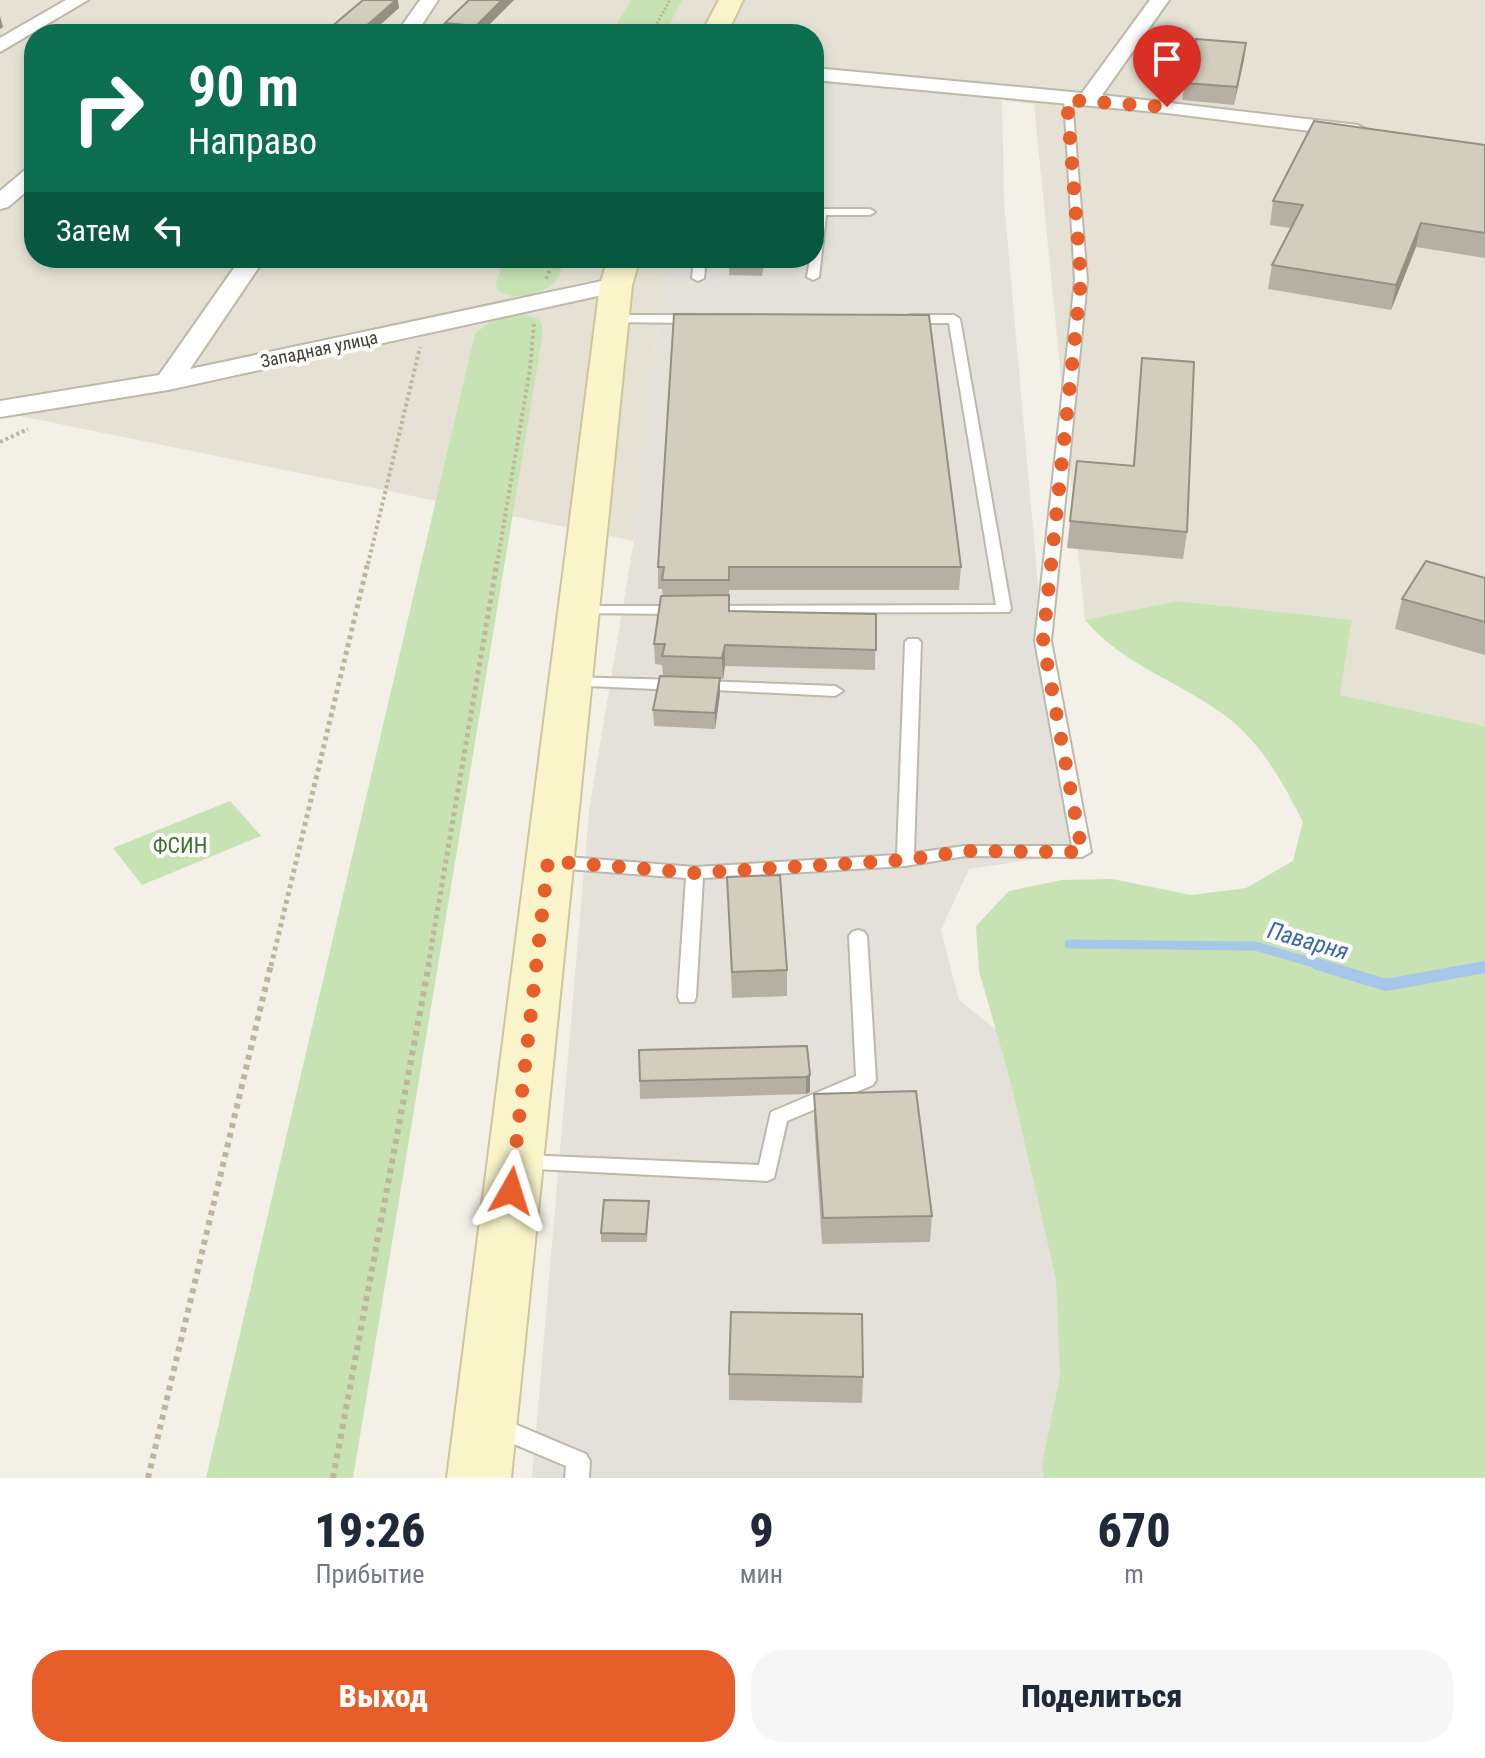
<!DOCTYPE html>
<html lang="ru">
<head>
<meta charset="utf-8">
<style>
  :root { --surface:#fff; --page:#f6f6f7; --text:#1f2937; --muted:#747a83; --accent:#e65e29 }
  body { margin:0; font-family:"Roboto Condensed",sans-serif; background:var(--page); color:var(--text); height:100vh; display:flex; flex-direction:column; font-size:30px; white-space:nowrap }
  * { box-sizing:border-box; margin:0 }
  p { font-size:26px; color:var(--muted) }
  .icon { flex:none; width:44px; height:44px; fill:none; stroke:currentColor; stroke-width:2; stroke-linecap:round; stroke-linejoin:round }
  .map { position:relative; height:1478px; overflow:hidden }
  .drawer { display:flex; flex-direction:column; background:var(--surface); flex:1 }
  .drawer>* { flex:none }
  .hud { position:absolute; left:24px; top:24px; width:800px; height:244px; border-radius:32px; box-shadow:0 4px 12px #0003; background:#0b6e4f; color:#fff; overflow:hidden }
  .pin { position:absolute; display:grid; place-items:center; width:68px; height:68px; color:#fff; margin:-82px -34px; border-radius:50% 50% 50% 0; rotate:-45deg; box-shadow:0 0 8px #0007 }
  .pin .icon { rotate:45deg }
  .me { position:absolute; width:88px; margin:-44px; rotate:6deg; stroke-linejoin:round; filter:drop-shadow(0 0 6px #0008) }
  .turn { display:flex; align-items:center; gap:28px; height:168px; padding:0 32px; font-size:36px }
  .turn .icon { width:104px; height:104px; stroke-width:2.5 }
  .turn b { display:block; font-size:56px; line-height:68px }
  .then { display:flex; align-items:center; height:76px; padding:0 32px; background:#0003; gap:16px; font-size:30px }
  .eta { display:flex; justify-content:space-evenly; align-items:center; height:136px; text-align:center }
  .eta b { font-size:48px; font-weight:800; line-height:56px }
  .primary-button { display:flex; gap:16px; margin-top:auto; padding:16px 32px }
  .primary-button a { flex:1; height:92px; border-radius:32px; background:var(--accent); color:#fff; font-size:32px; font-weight:800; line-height:92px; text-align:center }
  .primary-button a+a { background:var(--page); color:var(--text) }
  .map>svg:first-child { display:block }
</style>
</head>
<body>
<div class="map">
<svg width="1485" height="1478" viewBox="0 0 1485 1478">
  <rect width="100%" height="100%" fill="#f2f0e7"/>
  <!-- residential -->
  <polygon fill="#e5e2d5" points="0,0 1485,0 1485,726 1340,695 1352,621 1177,601 1085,620 1034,104 814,79 814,34 34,34 34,258 665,258 634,541 0,412"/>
  <!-- industrial -->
  <polygon fill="#e4e1db" points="814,79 1002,100 1004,201 1043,641 1082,852 969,869 941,930 959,1000 1166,1165 1184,1478 532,1478 589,811 634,540 665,258 814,258"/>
  <!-- green -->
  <g fill="#c7e2b3">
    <polygon points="631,0 682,0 664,34 611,34"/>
    <path d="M505,258h60c-3,8 -5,19 -11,25 -13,13 -42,18 -57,7l-1,-7z"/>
    <polygon points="522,314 540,320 543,332 353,1478 206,1478 475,334 492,320"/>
    <path d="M1177,601l175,19 -12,75 145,31v752h-441l-2,-13 18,-89 -4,-97 -46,-200 -31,-108 -3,-45 33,-35 53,-11 50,-1 79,16 55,-7 47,-27 10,-39c-19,-38 -41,-78 -76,-105 -47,-36 -102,-50 -142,-97z"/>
    <polygon points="230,801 261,836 142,885 113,848"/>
  </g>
  <!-- parking -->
  <polygon fill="#e3e2de" points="670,258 727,258 724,283 667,282"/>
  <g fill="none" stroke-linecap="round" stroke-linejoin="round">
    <!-- stream-far1 -->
    <polyline stroke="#a8c6e9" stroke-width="9" points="1069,944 1255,946 1324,966"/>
    <!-- stream -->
    <polyline stroke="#a8c6e9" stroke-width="12" points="1317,964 1386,985 1485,967"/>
    <!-- lane casing -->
    <g stroke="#bcb8aa" stroke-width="4">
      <g id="lane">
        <polygon points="1064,98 1072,100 1087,280 1051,641 1091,852 1082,857 965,856 905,866 703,878 696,997 694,1002 680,1002 678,997 686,878 554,868 545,862 554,856 695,867 897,855 905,642 908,639 918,639 921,642 914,853 965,846 1072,846 1035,641 1075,280"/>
        <polygon points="814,209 870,209 875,212 870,215 826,215 819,277 813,280 807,277 810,258 814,258"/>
        <polygon points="694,258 706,258 704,278 698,281 692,278"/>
        <polygon points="612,315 695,315 701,319 695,323 608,322 608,316"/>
        <polygon points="954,315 960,319 1011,609 1009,612 705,613 703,610 705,607 710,606 996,605 949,323 910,323 904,319 910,315"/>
        <polygon points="578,606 678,606 685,610 678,614 573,613 571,610 573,607"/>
        <polygon points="570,677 678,680 686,685 678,690 565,685 562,682"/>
        <polygon points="701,681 835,686 843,691 835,696 696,689 693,686"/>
        <polygon points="858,930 864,932 867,936 876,1080 873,1085 787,1121 774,1178 767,1181 517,1168 514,1163 517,1158 524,1155 759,1165 771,1112 856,1076 849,936 852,932"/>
        <polygon points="498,1417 586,1454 590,1461 589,1478 565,1478 566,1466 490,1434 487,1427 490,1420"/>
      </g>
    </g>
    <!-- street casing -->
    <g stroke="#bcb8aa" stroke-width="4">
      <g id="street">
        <polygon points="66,0 88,0 0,52 0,38"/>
        <polygon points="420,0 438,0 416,34 396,34"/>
        <polygon points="1150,0 1169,0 1102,95 1358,125 1369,131 1358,137 1167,113 814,80 814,68 1082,93"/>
        <polygon points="34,167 34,185 8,207 0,209 0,191 26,169"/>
        <polygon points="241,258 265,258 190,369 616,278 628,285 616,292 168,390 0,417 0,401 159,375"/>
      </g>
    </g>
    <!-- secondary casing -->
    <g stroke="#cdc69a" stroke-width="4">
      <g id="secondary">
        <polygon points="719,0 743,0 727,34 701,34"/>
        <polygon points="608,258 640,258 632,285 511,1478 447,1478 600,285"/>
      </g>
    </g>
    <!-- path-far3 -->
    <polyline stroke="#bdb69d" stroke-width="3" stroke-dasharray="2 2" stroke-linecap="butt" points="651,34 670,0"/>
    <!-- path-far2 -->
    <g stroke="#bdb69d" stroke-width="4" stroke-dasharray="3 3" stroke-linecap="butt">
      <polyline points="546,279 555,258"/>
      <polyline points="0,442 28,429"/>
      <polyline points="368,564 420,347"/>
      <polyline points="497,564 530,369 534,323"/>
    </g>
    <!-- path-far1 -->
    <g stroke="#bdb69d" stroke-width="5" stroke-dasharray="4 4" stroke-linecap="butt">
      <polyline points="271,966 368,562"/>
      <polyline points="428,966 497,562"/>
    </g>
    <!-- path -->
    <g stroke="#bdb69d" stroke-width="6" stroke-dasharray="5 5" stroke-linecap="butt">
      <polyline points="148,1478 271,964"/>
      <polyline points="333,1478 429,964"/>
    </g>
    <!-- lane -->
    <use href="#lane" fill="#fff" fill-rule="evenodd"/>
    <!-- street -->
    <use href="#street" fill="#fff" fill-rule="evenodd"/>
    <!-- secondary -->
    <use href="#secondary" fill="#f9f4c9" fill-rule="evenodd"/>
  </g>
  <!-- wall -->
  <g fill="#b5b0a3">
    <polygon points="469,0 480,34 446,34 445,23"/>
    <polygon points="1246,43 1234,105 1182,100 1185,83"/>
    <polygon points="1485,145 1485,258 1416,247 1391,310 1268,289 1272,265 1291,228 1270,225 1273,201"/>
    <polygon points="300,258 339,258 335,268 302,267"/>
    <polygon points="730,258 765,258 762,276 729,275"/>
    <polygon points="1142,358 1187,532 1183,559 1067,548 1077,461 1133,466"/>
    <polygon points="658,567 961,567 959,590 729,590 729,611 876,614 875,670 725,666 723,679 720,679 720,694 715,729 654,726 653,710 663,676 662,665 655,664 654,644 663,596 662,589 658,589"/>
    <polygon points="1485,578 1485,655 1395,629 1402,599"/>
    <polygon points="727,877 787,970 787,996 732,998"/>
    <polygon points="639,1050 810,1075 810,1092 806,1094 640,1099"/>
    <polygon points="814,1094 932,1216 930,1242 822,1244 814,1119"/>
    <polygon points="649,1201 647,1242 601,1242 601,1233"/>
    <polygon points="729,1374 863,1377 862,1403 729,1400"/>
  </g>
  <!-- shaded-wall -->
  <g fill="#939084">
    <polygon points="396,0 398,0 399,8 370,34 357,34"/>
    <polygon points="502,0 514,0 480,34 477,34 476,26"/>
    <polygon points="0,16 3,27 0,29"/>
    <polygon points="1246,43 1244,60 1234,105 1237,87"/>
    <polygon points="1421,223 1416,247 1391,310 1396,285"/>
    <polygon points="333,258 339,258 335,268"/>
    <polygon points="725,645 725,666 723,679 722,658"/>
    <polygon points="720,678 720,694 715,729 715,713"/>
    <polygon points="810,1075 810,1092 806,1094 806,1077"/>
  </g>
  <!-- building -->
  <g fill="#d2cdbd" stroke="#939084" stroke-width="2">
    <polygon points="363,0 396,0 357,34 323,34"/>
    <polygon points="469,0 502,0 476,26 445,23"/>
    <polygon points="1196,39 1246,43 1237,87 1185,83"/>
    <polygon points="1314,121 1485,145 1485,233 1421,223 1396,285 1272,265 1303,205 1273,201"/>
    <polygon points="730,258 763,258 762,263 729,262"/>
    <polygon points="674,314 929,315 961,567 729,567 729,580 662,580 664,567 658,567"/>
    <polygon points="1142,358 1194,362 1187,532 1070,521 1077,461 1134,466"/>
    <polygon points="1426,561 1485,578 1485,622 1402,599"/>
    <polygon points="729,595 729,611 876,614 876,650 725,645 722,658 662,656 665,644 654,644 661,596"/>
    <polygon points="660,676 720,678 715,713 653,710"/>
    <polygon points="780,875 787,970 732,972 727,877"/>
    <polygon points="807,1046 810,1075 806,1077 640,1081 639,1050"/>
    <polygon points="916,1091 932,1216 823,1218 814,1094"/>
    <polygon points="604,1200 649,1201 646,1234 601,1233"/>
    <polygon points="731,1312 862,1314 863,1377 729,1374"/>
  </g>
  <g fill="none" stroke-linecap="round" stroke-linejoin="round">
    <!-- route -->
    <polyline stroke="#e65e29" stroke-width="14" stroke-dasharray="0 25.2" points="511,1191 548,861 695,873 905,860 965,851 1082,852 1043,641 1081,280 1067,100 1167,107"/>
  </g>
  <g text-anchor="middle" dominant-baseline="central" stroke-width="8" stroke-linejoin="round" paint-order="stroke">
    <!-- far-street labels -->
    <g font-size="18" fill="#444036" stroke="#fff">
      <text transform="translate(319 349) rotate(-12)">Западная улица</text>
    </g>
    <!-- park labels -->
    <g font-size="22" fill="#3f702f" stroke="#fff">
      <text x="180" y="845">ФСИН</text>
    </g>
    <!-- water labels -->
    <g font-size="24" font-style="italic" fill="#396aa6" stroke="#fff">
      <text transform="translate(1308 941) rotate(16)">Паварня</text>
    </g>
  </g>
</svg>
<div class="pin" style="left:1167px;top:107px;background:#d93025"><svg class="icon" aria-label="arrive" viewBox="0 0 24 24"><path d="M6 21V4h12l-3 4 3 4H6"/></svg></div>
<svg class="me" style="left:511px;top:1191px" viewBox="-20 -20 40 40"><path d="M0-17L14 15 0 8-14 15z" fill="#e65e29" stroke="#fff" stroke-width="4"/></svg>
<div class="hud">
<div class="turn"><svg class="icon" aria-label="right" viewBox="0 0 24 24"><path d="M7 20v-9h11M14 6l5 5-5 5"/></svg><div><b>90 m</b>Направо</div></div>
<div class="then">Затем<svg class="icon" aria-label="left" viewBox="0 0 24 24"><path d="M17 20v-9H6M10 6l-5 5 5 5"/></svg></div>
</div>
</div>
<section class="drawer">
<div class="eta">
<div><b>19:26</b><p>Прибытие</p></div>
<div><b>9</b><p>мин</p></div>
<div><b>670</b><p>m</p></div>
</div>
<div class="primary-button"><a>Выход</a><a>Поделиться</a></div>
</section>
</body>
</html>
